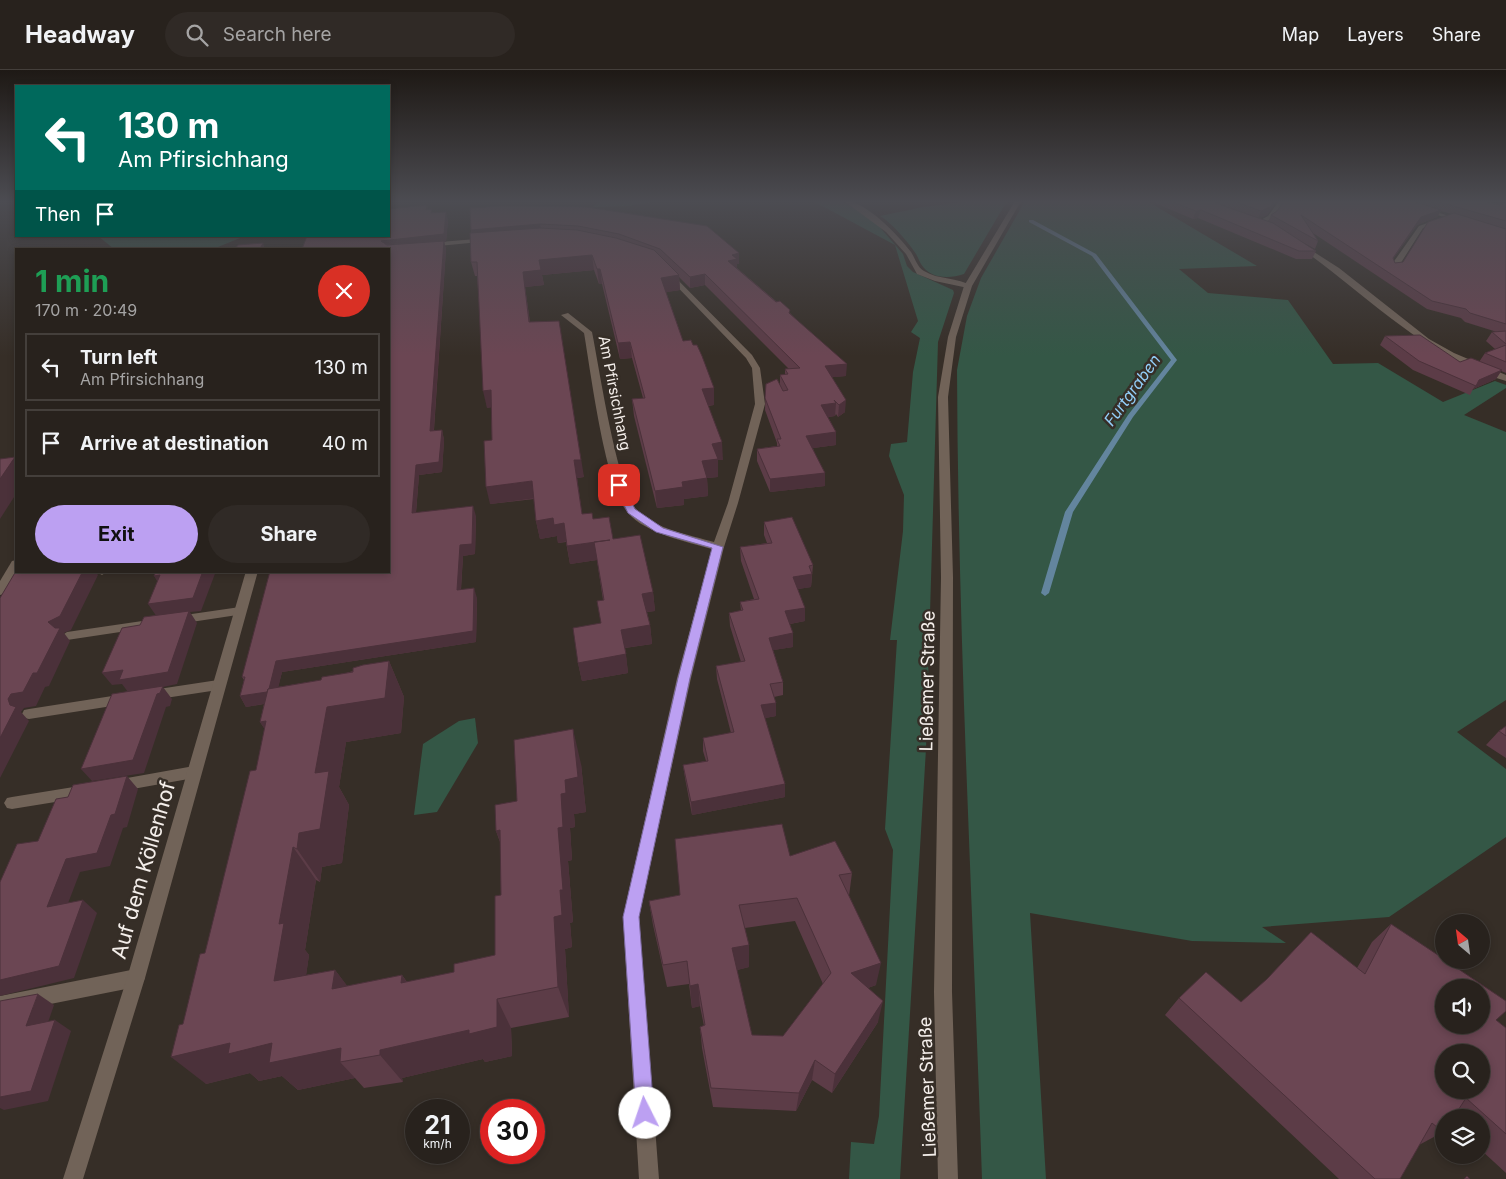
<!DOCTYPE html>
<html lang="en">
<head>
<meta charset="utf-8">
<style>
  :root { --surface:#28221d; --page:#302a26; --text:#f1f3f6; --muted:#a5a4a4; --line:#443f3b; --accent:#bca0f2 }
  body { margin:0; font-family:Inter,sans-serif; background:var(--page); color:var(--text); height:100vh; display:flex; flex-direction:column; font-size:19px; white-space:nowrap }
  * { box-sizing:border-box; margin:0 }
  p { font-size:16px; color:var(--muted) }
  .icon { flex:none; width:28px; height:28px; fill:none; stroke:currentColor; stroke-width:2; stroke-linecap:round; stroke-linejoin:round }
  .map { position:relative; flex:1; overflow:hidden }
  .drawer { position:absolute; left:15px; top:178px; width:375px; height:325px; display:flex; flex-direction:column; background:var(--surface); border-radius:0px; box-shadow:0 2px 8px #0003,0 0 0 1px var(--line) }
  .drawer>* { flex:none }
  .banner { position:absolute; left:15px; top:15px; width:375px; height:152px; border-radius:0px; box-shadow:0 2px 8px #0003,0 0 0 1px var(--line); background:#00695c; color:#fff; overflow:hidden }
  .needle { width:32px; rotate:331deg }
  .controls { position:absolute; left:1435px; top:844px; display:grid; gap:10px }
  .controls a { display:grid; place-items:center; width:55px; height:55px; border-radius:50%; background:var(--surface); box-shadow:0 2px 8px #0003,0 0 0 1px var(--line); font-size:25px }
  .speed { position:absolute; left:405px; top:1029px; display:flex; gap:10px; font-size:25px; font-weight:700; text-align:center }
  .speed>* { display:grid; place-content:center; width:65px; height:65px; border-radius:50%; background:var(--surface); box-shadow:0 2px 8px #0003,0 0 0 1px var(--line); line-height:1 }
  .speed small { font-size:12px; font-weight:400 }
  .speed .limit { border:8px solid #d22; background:#fff; color:#111 }
  .pin { position:absolute; display:grid; place-items:center; width:42px; height:42px; color:#fff; margin:-21px; border-radius:10px; box-shadow:0 2px 8px #0006 }
  .me { position:absolute; width:55px; margin:-28px; rotate:356deg; stroke-linejoin:round; filter:drop-shadow(0 0 4px #0008) }
  .turn { display:flex; align-items:center; gap:18px; height:105px; padding:0 20px; font-size:22px }
  .turn .icon { width:65px; height:65px; stroke-width:2.5 }
  .turn b { display:block; font-size:35px; line-height:42px }
  .then { display:flex; align-items:center; height:48px; padding:0 20px; background:#0003; gap:10px; font-size:19px }
  .round { display:grid; place-items:center; flex:none; width:52px; height:52px; border-radius:26px; background:var(--page) }
  .summary { display:flex; align-items:center; justify-content:space-between; height:85px; padding:0 20px }
  h1 { font-size:30px; font-weight:700; line-height:38px; color:#1e9e55 }
  .cta { display:flex; gap:10px; margin-top:auto; padding:10px 20px }
  .cta a { flex:1; height:58px; border-radius:30px; background:var(--accent); color:#111; font-size:20px; font-weight:700; line-height:58px; text-align:center }
  .cta a+a { background:var(--page); color:var(--text) }
  ul { padding:0; list-style:none }
  li { display:flex; align-items:center; gap:15px; height:68px; margin:0 10px 8px; padding:0 10px; border:2px solid var(--line); border-radius:0px }
  li div { flex:1 }
  li b { display:block; font-size:19px }
  li em { font-style:normal }
  header { display:flex; align-items:center; gap:30px; box-sizing:border-box; height:70px; padding:0 25px; background:var(--surface); border-bottom:1px solid var(--line) }
  header strong { font-size:24px }
  nav { display:flex; gap:28px; margin-inline-start:auto; font-size:18px }
  .search { width:350px; height:45px; background:var(--page); display:flex; align-items:center; gap:12px; box-sizing:border-box; padding:0 18px; border-radius:28px; color:var(--muted); font-size:19px }
  .map>svg:first-child { display:block }
</style>
</head>
<body>
<header>
<strong>Headway</strong>
<div class="search"><svg class="icon" aria-label="search" viewBox="0 0 24 24"><circle cx="10" cy="10" r="6"/><path d="M15 15l6 6"/></svg>Search here</div>
<nav><a>Map</a><a>Layers</a><a>Share</a></nav>
</header>
<div class="map">
<svg width="1506" height="1109" viewBox="0 0 1506 1109">
  <rect width="100%" height="100%" fill="#362e27"/>
  <!-- green -->
  <g fill="#345746">
    <polygon points="599,131 657,131 628,136 593,137"/>
    <polygon points="813,131 840,131 860,141 877,154 903,184 907,196 913,202 953,220 954,223 938,272 926,679 900,1109 849,1109 851,1072 874,1074 879,1046 893,780 885,759 897,570 890,570 903,461 904,425 889,386 891,374 907,372 913,302 920,268 911,262 918,251 895,175"/>
    <path d="M972,131h35l-43,73c-15,5 -34,5 -43,-10 -2,-3 -3,-7 -5,-10 -6,-10 -26,-33 -36,-38l43,-9z"/>
    <path d="M1025,131h122l110,65 -78,3 29,24 80,7 45,64 45,-1 65,39 52,-21 11,4v3l-42,27 42,17v268l-49,32 49,37v68l-117,80 -127,10 24,16 -94,-2 -162,-28 16,266h-64c-9,-270 -24,-539 -25,-809l10,-54 14,-38z"/>
    <polygon points="98,166 245,166 213,179 114,179"/>
    <polygon points="475,648 478,673 437,742 414,745 423,674 459,651"/>
  </g>
  <g fill="none" stroke-linecap="round" stroke-linejoin="round">
    <!-- stream -->
    <polygon fill="#63859e" fill-rule="evenodd" points="1029,150 1033,150 1096,184 1177,290 1133,347 1073,442 1049,523 1045,526 1041,523 1065,442 1128,345 1171,290 1092,186 1029,152"/>
    <!-- service -->
    <g fill="#716358" fill-rule="evenodd">
      <path d="M844,131c21,-1 54,34 67,51 4,6 6,15 13,19 14,9 34,6 48,15l-4,2 -33,-7 -18,-7 -11,-20 -20,-22z"/>
      <polygon points="95,501 108,501 102,505"/>
      <polygon points="240,537 244,538 246,541 244,544 178,554 172,550 178,546"/>
      <polygon points="156,549 162,553 160,556 67,570 61,566 67,562"/>
      <polygon points="218,610 223,611 225,615 223,619 218,620 152,630 147,629 145,625 147,621 152,620"/>
      <polygon points="125,624 130,625 132,629 130,633 125,634 29,649 24,648 22,644 24,640 29,639"/>
      <polygon points="194,696 199,698 201,702 199,706 194,708 116,722 111,720 109,716 111,712 116,710"/>
      <polygon points="86,715 91,717 94,721 91,725 86,727 12,739 7,738 4,733 7,728 12,727"/>
      <polygon points="136,899 142,902 145,908 142,914 136,917 0,944 0,926"/>
    </g>
    <!-- minor -->
    <g fill="#716358" fill-rule="evenodd">
      <path d="M1279,131h6c-7,10 -15,24 -28,23v-2l11,-6z"/>
      <polygon points="1392,131 1401,131 1465,151 1460,152"/>
      <polygon points="1439,149 1444,150 1423,158 1397,199 1391,199 1390,197 1419,156"/>
      <polygon points="488,168 491,170 490,171 428,177 425,175 428,173"/>
      <path d="M1299,175h4l36,23 90,71 25,14 52,22v6c-81,-23 -140,-87 -207,-134z"/>
      <path d="M666,198l86,87 8,13 5,36 -27,99 -14,44 -33,131 -52,239 20,262h-20l-16,-262 54,-239 35,-129c-25,-7 -67,-16 -84,-36 -23,-27 -37,-140 -44,-180l-23,-18 7,-2 24,19c7,34 25,156 45,178 18,19 53,25 77,32l14,-39 27,-99 -3,-36 -6,-10 -83,-86 -1,-2z"/>
      <polygon points="16,490 18,501 4,524 0,525 0,511 12,491"/>
      <polygon points="246,501 258,501 145,908 83,1109 63,1109 127,908"/>
    </g>
    <!-- tertiary -->
    <polygon fill="#716358" fill-rule="evenodd" points="1015,131 1021,131 972,216 956,267 948,327 953,507 952,922 958,1109 938,1109 934,922 941,507 938,327 948,267 964,216"/>
  </g>
  <!-- wall -->
  <g fill="#5c3c47" fill-rule="evenodd">
    <path d="M1150,131h127l-10,14 -8,3 9,4 3,-7 6,-4 7,-10h200l16,4 6,-2v170l-5,-2 -5,8 -23,10 -3,6 -57,-25 -33,-25 5,-9 75,26h19l6,-9 10,-4 -9,-8 6,-9h5l-32,-10 -4,-4 -34,-9 -114,-76 5,8 -3,8 -20,-11 21,13 -4,8h-16l-98,-41 -5,1zM1213,131l27,11 -19,-7zM1441,141l11,3 -49,48 -8,1 -2,-4 24,-34 20,-8z"/>
    <polygon points="427,135 428,140 448,150 446,172 444,172 446,179 434,360 442,360 444,370 442,402 419,405 416,443 476,446 475,484 463,486 461,520 477,528 476,572 282,602 278,617 321,610 389,591 404,627 401,663 346,672 339,717 349,735 342,793 322,797 320,812 316,810 305,880 309,885 306,905 335,900 347,916 402,905 407,912 454,902 495,885 501,825 500,772 496,761 517,731 581,694 586,742 574,744 575,757 570,758 572,790 568,791 573,852 570,853 572,877 565,879 569,947 511,958 512,986 485,992 483,989 402,1008 403,1012 364,1018 355,1008 298,1020 282,1006 259,1011 250,1003 206,1014 183,954 205,883 256,700 265,659 260,652 264,634 246,637 240,626 244,610 242,607 389,501"/>
    <polygon points="470,138 739,183 739,194 737,194 737,198 790,243 846,306 832,307 845,342 838,347 836,344 835,346 828,347 836,362 836,375 813,378 825,416 770,422 757,391 757,379 777,376 777,373 765,340 766,314 780,315 780,305 785,305 785,299 789,299 705,215 690,218 679,207 680,220 666,222 683,271 693,275 714,318 714,335 708,336 723,390 718,390 718,407 707,408 708,426 684,429 684,435 657,438 634,346 632,329 643,328 632,288 620,289 602,214 599,214 594,200 542,205 544,215 525,217 530,252 584,407 577,408 582,444 593,449 613,469 653,522 655,541 647,542 650,555 652,574 625,578 628,603 582,611 578,593 601,553 603,530 597,490 570,494 566,472 558,473 557,466 540,469 536,451 534,429 490,434 492,370 491,337 487,338 477,206 475,206 471,192 471,163"/>
    <polygon points="764,452 813,495 811,517 798,519 805,551 790,554 793,577 773,580 783,612 783,625 774,627 776,633 776,646 765,648 785,727 692,745 685,708 683,695 706,691 703,681 703,668 731,663 717,609 716,596 741,592 730,556 729,543 741,541 740,532 754,529 741,491 740,477 767,473 764,465"/>
    <polygon points="1506,656 1506,688 1486,675 1499,661"/>
    <path d="M790,786l62,17 -3,23 27,89 -8,3 10,34 -46,71 -20,-13 -16,31 -83,-4 -11,-59 -2,-21 4,-1 -4,-20 -8,2 -3,-24 -22,3 -14,-62 -4,-24 31,-6zM795,851l28,63 -40,52 -31,-1 -15,-65 12,-3 -4,-39z"/>
    <polygon points="1391,854 1496,950 1506,958 1506,1103 1481,1080 1481,1048 1444,1048 1443,1062 1419,1075 1400,1109 1339,1109 1165,945 1179,928 1241,932 1357,898 1372,872"/>
  </g>
  <!-- shaded-wall -->
  <g fill="#4b313a">
    <polygon points="1274,131 1277,131 1267,145 1258,149 1261,141"/>
    <polygon points="1201,140 1198,148 1193,149 1196,141"/>
    <polygon points="1441,140 1437,147 1417,155 1388,196 1393,188 1421,147"/>
    <polygon points="446,142 448,150 446,172 444,172 446,179 433,371 386,179 381,171"/>
    <polygon points="540,154 542,164 473,170 471,160"/>
    <polygon points="263,173 265,179 260,179"/>
    <polygon points="739,183 739,194 737,194 737,200 728,191 732,185"/>
    <polygon points="592,185 594,200 542,205 544,215 525,217 532,268 529,252 523,202 539,190"/>
    <polygon points="597,199 600,199 602,214 599,214"/>
    <polygon points="705,204 705,215 690,218 690,207"/>
    <polygon points="679,205 680,220 662,223 661,208"/>
    <polygon points="559,251 584,407 577,408 585,462 574,390"/>
    <polygon points="630,272 632,288 620,289 618,273"/>
    <polygon points="847,294 846,306 824,308 825,296"/>
    <polygon points="1502,300 1496,309 1473,319 1479,310"/>
    <polygon points="714,318 714,335 703,336 702,319"/>
    <polygon points="491,320 495,337 487,338 483,321"/>
    <polygon points="846,330 845,342 838,347 839,335"/>
    <polygon points="836,333 835,346 821,348 821,335"/>
    <polygon points="442,360 444,370 442,402 419,405 415,454 412,443 416,395"/>
    <polygon points="836,362 836,375 806,379 806,366"/>
    <polygon points="722,372 723,390 718,390 718,407 707,408 708,426 684,429 684,435 657,438 655,421 682,412 702,391 712,374"/>
    <polygon points="15,387 16,389 16,424 0,449 0,409"/>
    <polygon points="825,403 825,416 770,422 770,409"/>
    <polygon points="532,411 536,428 490,434 486,417"/>
    <polygon points="473,436 476,446 475,484 463,486 460,531 457,520 460,475"/>
    <polygon points="553,448 564,453 568,471 558,473 557,466 540,469 536,451"/>
    <polygon points="610,470 597,490 570,494 567,476"/>
    <polygon points="83,501 95,501 98,505 71,560 64,563 70,571 49,616 45,617 36,636 24,638 21,642 29,651 0,708 0,668 10,635 8,629 48,552"/>
    <polygon points="203,501 216,501 201,541 190,542 197,553 177,614 163,617 172,629 170,636 166,637 144,703 92,711 81,699 128,622 122,614 112,615 102,603 157,547 148,534"/>
    <polygon points="812,504 811,517 792,520 793,507"/>
    <polygon points="160,505 162,519 154,506"/>
    <polygon points="474,518 477,528 476,572 282,602 275,632 246,637 240,626 276,591"/>
    <polygon points="653,522 655,541 645,542 642,524"/>
    <polygon points="805,538 805,551 784,555 785,541"/>
    <polygon points="650,555 652,574 624,578 621,560"/>
    <polygon points="793,563 793,577 768,581 769,568"/>
    <polygon points="626,584 628,603 582,611 578,593"/>
    <polygon points="389,591 404,627 401,663 346,672 339,717 349,735 342,793 322,797 320,812 297,779 299,763 315,703 327,637"/>
    <polygon points="776,633 776,646 761,649 761,635"/>
    <polygon points="266,651 282,687 260,652"/>
    <polygon points="573,659 581,694 586,742 574,744 575,757 570,758 572,790 568,791 573,852 570,853 572,877 565,879 569,947 558,917 554,847 560,820 558,758 561,724"/>
    <polygon points="127,706 138,719 127,757 123,758 110,796 80,802 62,849 47,837 66,789 111,745"/>
    <polygon points="785,714 785,727 692,745 691,732"/>
    <polygon points="500,760 509,794 496,761"/>
    <polygon points="293,777 316,810 305,880 309,885 301,941 274,911 279,854"/>
    <polygon points="83,830 97,843 74,908 0,926 0,910"/>
    <polygon points="749,875 749,897 733,901 732,878"/>
    <polygon points="881,893 876,915 847,925 851,903"/>
    <polygon points="335,900 358,930 332,919"/>
    <polygon points="402,905 422,935 401,913"/>
    <polygon points="698,914 700,936 692,938 690,916"/>
    <polygon points="38,924 54,935 43,967 26,956"/>
    <polygon points="497,929 511,958 512,986 485,992 483,989 402,1008 403,1012 380,985 380,980 469,960"/>
    <polygon points="883,931 878,952 832,1023 835,1004"/>
    <polygon points="55,950 71,961 48,1031 4,1040 0,1038 0,1027"/>
    <polygon points="230,973 272,973 341,978 340,992 355,1008 298,1020 282,1006 259,1011 250,1003 206,1014 171,987"/>
    <polygon points="815,990 812,1010 796,1041 799,1023"/>
  </g>
  <!-- building -->
  <g fill="#6b4653" stroke="#4b313a" fill-rule="evenodd">
    <polygon points="1170,131 1213,131 1221,135 1273,153 1316,181 1299,181 1201,140 1196,141"/>
    <polygon points="1234,131 1274,131 1270,137 1261,141"/>
    <polygon points="1284,131 1413,131 1441,140 1421,147 1393,188 1395,193 1403,192 1428,152 1454,143 1506,159 1506,254 1470,243 1466,239 1432,231 1301,145 1318,171 1271,145 1277,141"/>
    <polygon points="1436,131 1484,131 1500,135 1506,133 1506,151"/>
    <polygon points="427,135 426,140 432,139 431,143 446,142 444,164 381,171 387,175 444,171 430,361 442,360 439,392 416,395 412,443 473,436 472,474 460,475 457,520 474,518 473,561 276,591 269,619 268,619 267,622 240,626 245,607 242,607 270,501 389,501 389,179 302,179 307,166 389,166 389,139"/>
    <polygon points="503,136 587,137 707,156 739,183 732,185 737,189 728,191 776,232 780,231 790,240 789,243 847,294 825,296 846,330 839,335 834,330 836,333 821,335 836,362 806,366 825,403 770,409 757,379 780,376 777,369 781,369 765,328 766,314 777,309 783,321 788,320 780,305 788,304 785,299 800,298 705,204 690,207 660,179 619,164 578,156 540,154 471,160 470,138"/>
    <polygon points="540,158 577,160 616,168 654,180 679,205 661,208 683,271 691,270 693,275 697,275 702,286 714,318 702,319 722,372 712,374 718,389 702,391 707,408 682,412 683,417 655,421 632,329 645,328 630,272 618,273 600,199 597,199 592,185 539,190 541,200 523,202 529,252 559,251 581,390 574,390 582,444 592,443 593,449 609,447 613,469 640,465 653,522 642,524 650,555 621,560 626,584 578,593 573,558 601,553 597,531 604,530 594,472 610,470 567,476 564,453 554,455 553,448 536,451 532,411 486,417 484,371 492,370 491,320 483,321 477,192 471,192 470,163"/>
    <polygon points="263,173 260,179 235,179 238,175"/>
    <polygon points="1506,261 1506,274 1492,262"/>
    <polygon points="1420,265 1460,292 1471,288 1502,300 1479,310 1476,316 1419,291 1385,266"/>
    <polygon points="1506,275 1506,292 1485,283"/>
    <polygon points="15,387 0,409 0,389"/>
    <polygon points="792,447 813,495 809,496 812,504 793,507 805,538 785,541 793,563 769,568 783,612 770,614 776,633 761,635 785,714 691,732 683,695 708,691 703,668 734,662 716,596 745,591 729,543 743,540 740,532 759,529 740,477 772,473 764,452"/>
    <polygon points="16,501 83,501 60,546 48,552 55,558 60,558 37,603 33,603 23,622 11,624 8,629 10,635 16,637 0,668 0,528"/>
    <polygon points="156,501 203,501 193,528 148,534 160,505 154,506"/>
    <polygon points="189,541 168,602 119,610 123,600 102,603 122,558 140,555 144,547"/>
    <polygon points="389,591 385,628 327,637 315,703 329,701 320,759 299,763 297,779 293,777 279,854 284,853 274,911 335,900 332,919 402,905 401,913 454,902 454,894 495,885 495,826 501,825 500,760 496,761 495,735 517,731 514,670 573,659 578,707 565,710 566,723 561,724 563,757 558,758 563,820 560,820 562,845 554,847 558,917 497,929 497,957 469,964 469,960 380,980 380,985 340,992 341,978 269,993 272,973 228,984 230,973 171,987 179,955 183,954 200,884 205,883 250,701 256,700 266,651 260,652 268,619 321,610 322,607 353,602 353,598 363,595"/>
    <polygon points="163,616 160,623 157,624 133,690 81,699 112,624"/>
    <polygon points="1506,656 1506,666 1499,661"/>
    <polygon points="127,706 115,744 111,745 97,783 66,789 47,837 83,830 59,896 0,910 0,812 17,774 38,771 56,729 68,727 73,715"/>
    <path d="M782,754l8,32 45,-15 17,32 -13,2 42,88 -30,10 32,28 -48,73 -20,-14 -16,33 -88,-5 -11,-61 5,-2 -7,-41 -8,2 -3,-25 -24,4 -14,-64 31,-6 -5,-56zM797,828l34,75 -48,63 -31,-1 -20,-87 17,-3 -10,-40z"/>
    <path d="M1391,854l53,35v1h1l61,41v10l-10,9 10,8v106l-40,-36 -13,20h-9v13l-1,1 -11,-9 -32,56h-25l-196,-181 27,-26 35,30 26,-23 44,-47 54,42zM1444,918h37v37h-37zM1444,982h37v38h-37z"/>
    <polygon points="38,924 26,956 55,950 31,1021 0,1027 0,931"/>
    <polygon points="1467,1106 1470,1109 1464,1109"/>
  </g>
  <!-- sky -->
  <linearGradient id="sky" x2="0" y2="1"><stop stop-color="#1e1915"/><stop offset="0.46" stop-color="#4c4c52"/><stop offset="1" stop-color="#4c4c52" stop-opacity="0"/></linearGradient>
  <rect width="1506" height="286" fill="url(#sky)"/>
  <!-- route -->
  <polygon fill="#bca0f2" stroke="#7a689d" points="615,413 622,413 635,439 663,458 723,477 690,608 639,847 654,1043 651,1050 645,1052 638,1050 636,1043 623,847 678,608 712,478 656,462 628,443 614,415"/>
  <g text-anchor="middle" dominant-baseline="central" stroke-width="5" stroke-linejoin="round" paint-order="stroke">
    <!-- far-street labels -->
    <g font-size="15" fill="#f4eeea" stroke="#362e27">
      <text transform="translate(615 323) rotate(79)">Am Pfirsichhang</text>
    </g>
    <!-- far-water labels -->
    <g font-size="16" font-style="italic" fill="#93cef8" stroke="#362e27">
      <text transform="translate(1132 320) rotate(-54)">Furtgraben</text>
    </g>
    <!-- street labels -->
    <g font-size="18" fill="#f4eeea" stroke="#362e27">
      <text transform="translate(927 611) rotate(-89)">Ließemer Straße</text>
      <text transform="translate(927 1017) rotate(-92)">Ließemer Straße</text>
    </g>
    <!-- near-street labels -->
    <g font-size="21" fill="#f4eeea" stroke="#362e27">
      <text transform="translate(143 800) rotate(-74)">Auf dem Köllenhof</text>
    </g>
  </g>
</svg>
<div class="controls">
<a><svg class="needle" viewBox="-14 -14 28 28"><path d="M0-13l5 13h-10z" fill="#e53935"/><path d="M0 13l5-13h-10z" fill="#a5a4a4"/></svg></a>
<a><svg class="icon" aria-label="sound" viewBox="0 0 24 24"><path d="M4 9h4l5-4v14l-5-4H4zM17 9q2 3 0 6"/></svg></a>
<a><svg class="icon" aria-label="search" viewBox="0 0 24 24"><circle cx="10" cy="10" r="6"/><path d="M15 15l6 6"/></svg></a>
<a><svg class="icon" aria-label="layers" viewBox="0 0 24 24"><path d="M12 4l9 5-9 5-9-5zM3 14l9 5 9-5"/></svg></a>
</div>
<div class="speed"><div>21<small>km/h</small></div><div class="limit">30</div></div>
<div class="pin" style="left:619px;top:415px;background:#d93025"><svg class="icon" aria-label="arrive" viewBox="0 0 24 24"><path d="M6 21V4h12l-3 4 3 4H6"/></svg></div>
<svg class="me" style="left:645px;top:1043px" viewBox="-20 -20 40 40"><circle r="19" fill="#fff"/><path d="M0-13L10 11 0 6-10 11z" fill="#bca0f2"/></svg>
<div class="banner">
<div class="turn"><svg class="icon" aria-label="left" viewBox="0 0 24 24"><path d="M17 20v-9H6M10 6l-5 5 5 5"/></svg><div><b>130 m</b>Am Pfirsichhang</div></div>
<div class="then">Then<svg class="icon" aria-label="arrive" viewBox="0 0 24 24"><path d="M6 21V4h12l-3 4 3 4H6"/></svg></div>
</div>
<section class="drawer">
<div class="summary"><div><h1>1 min</h1><p>170 m · 20:49</p></div><a class="round" style="background:#d93025;color:#fff"><svg class="icon" aria-label="close" viewBox="0 0 24 24"><path d="M6 6l12 12M18 6L6 18"/></svg></a></div>
<ul>
<li><svg class="icon" aria-label="left" viewBox="0 0 24 24"><path d="M17 20v-9H6M10 6l-5 5 5 5"/></svg><div><b>Turn left</b><p>Am Pfirsichhang</p></div><em>130 m</em></li>
<li><svg class="icon" aria-label="arrive" viewBox="0 0 24 24"><path d="M6 21V4h12l-3 4 3 4H6"/></svg><div><b>Arrive at destination</b></div><em>40 m</em></li>
</ul>
<div class="cta"><a>Exit</a><a>Share</a></div>
</section>
</div>
</body>
</html>
